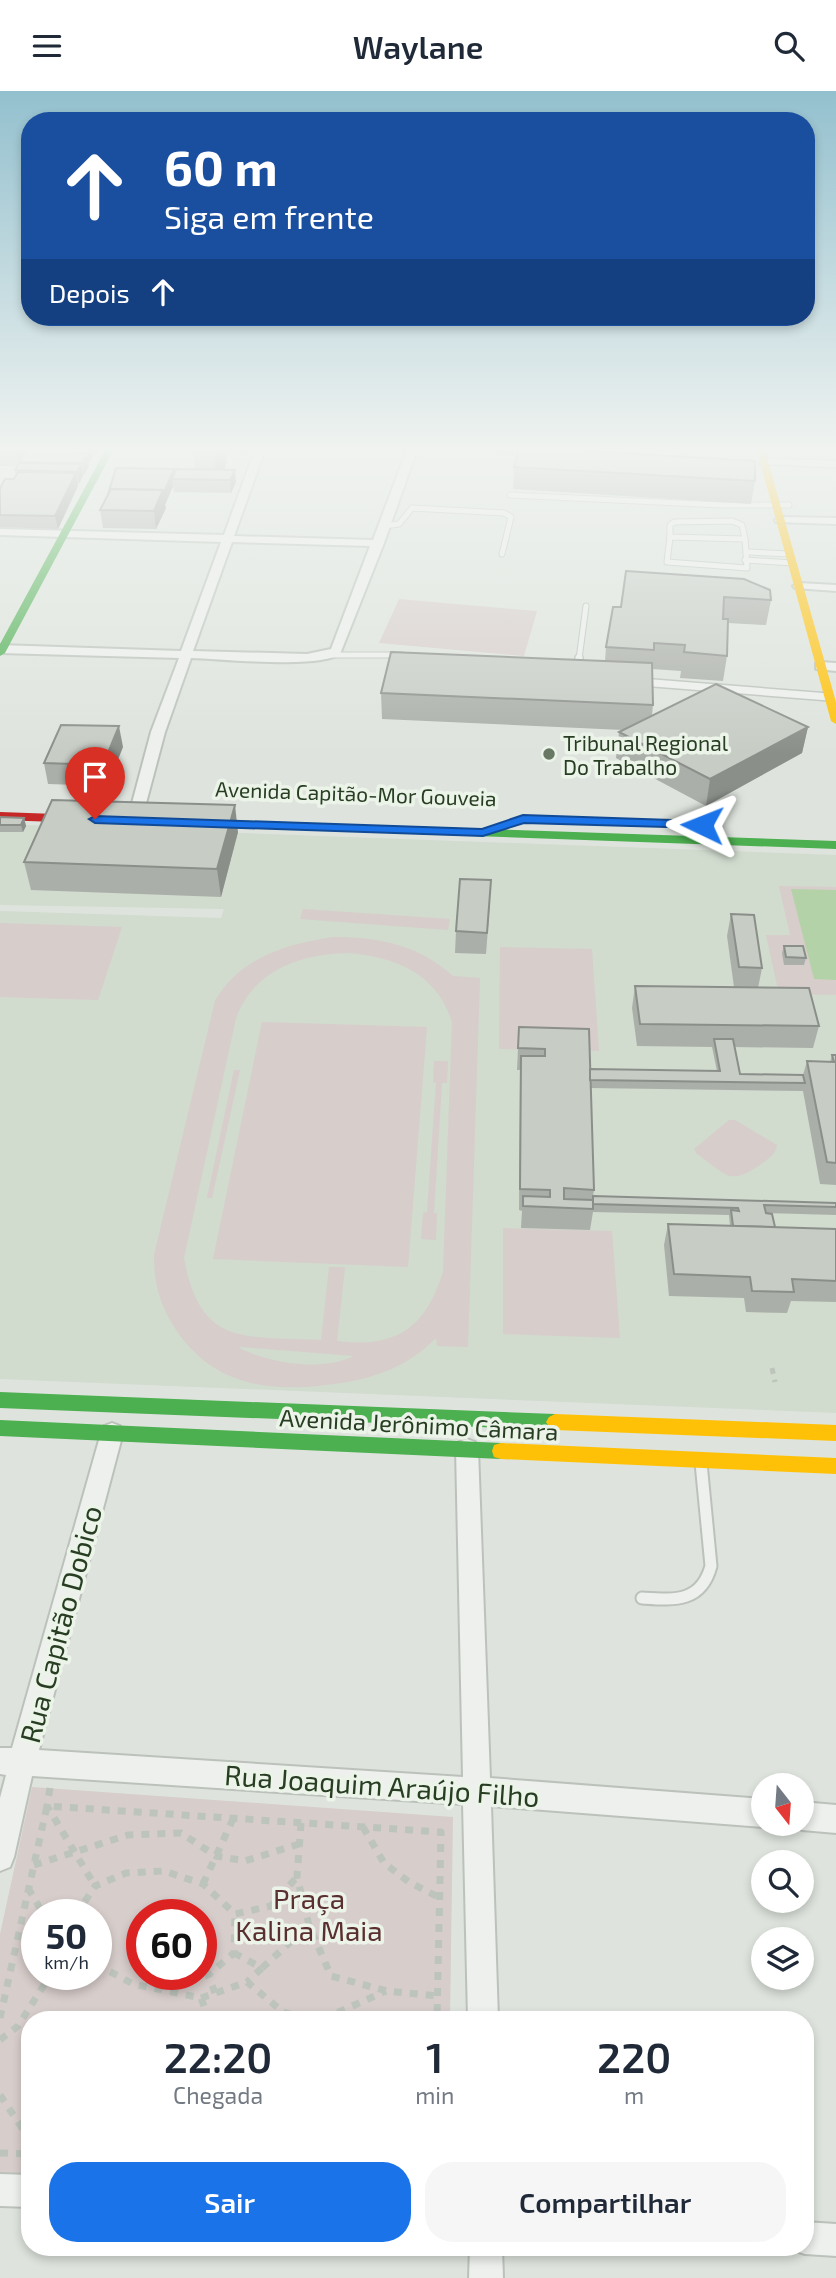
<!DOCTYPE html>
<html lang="pt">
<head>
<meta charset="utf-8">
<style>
  :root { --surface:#fff; --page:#f6f6f7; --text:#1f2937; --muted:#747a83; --accent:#1a73e8 }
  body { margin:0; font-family:"Exo 2",sans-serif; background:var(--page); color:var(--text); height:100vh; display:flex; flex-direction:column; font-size:26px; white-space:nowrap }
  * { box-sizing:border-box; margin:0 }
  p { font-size:23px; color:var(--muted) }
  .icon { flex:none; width:38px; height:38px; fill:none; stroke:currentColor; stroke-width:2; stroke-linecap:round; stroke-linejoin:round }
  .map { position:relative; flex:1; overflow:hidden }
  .side { position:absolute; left:21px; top:1920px; width:793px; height:245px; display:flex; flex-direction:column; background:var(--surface); border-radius:28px; box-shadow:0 4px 10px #0003 }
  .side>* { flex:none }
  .hud { position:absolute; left:21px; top:21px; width:794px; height:214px; border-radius:28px; box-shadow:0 4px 10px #0003; background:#1a4fa0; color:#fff; overflow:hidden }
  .needle { width:46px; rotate:163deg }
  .fabs { position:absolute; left:751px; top:1682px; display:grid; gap:14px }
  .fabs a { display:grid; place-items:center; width:63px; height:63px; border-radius:50%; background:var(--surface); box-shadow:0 4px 10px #0003; font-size:35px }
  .speed { position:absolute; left:21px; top:1808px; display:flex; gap:14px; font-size:35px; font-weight:700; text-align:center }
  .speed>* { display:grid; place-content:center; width:91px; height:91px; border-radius:50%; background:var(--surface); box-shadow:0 4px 10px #0003; line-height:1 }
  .speed small { font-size:18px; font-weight:400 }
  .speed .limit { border:10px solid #d22; background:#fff; color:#111 }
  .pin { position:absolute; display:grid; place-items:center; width:60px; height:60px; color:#fff; margin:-72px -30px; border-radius:50% 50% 50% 0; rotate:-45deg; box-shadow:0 0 7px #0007 }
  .pin .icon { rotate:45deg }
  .me { position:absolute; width:77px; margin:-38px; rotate:272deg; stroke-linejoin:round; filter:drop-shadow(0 0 5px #0008) }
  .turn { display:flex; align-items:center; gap:24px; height:147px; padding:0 28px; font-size:32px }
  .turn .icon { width:91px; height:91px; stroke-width:2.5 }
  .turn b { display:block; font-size:49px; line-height:60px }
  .then { display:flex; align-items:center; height:66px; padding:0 28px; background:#0003; gap:14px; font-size:26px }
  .eta { display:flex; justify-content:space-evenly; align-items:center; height:119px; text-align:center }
  .eta b { font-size:42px; font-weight:600; line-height:49px }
  .cta { display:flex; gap:14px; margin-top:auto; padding:14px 28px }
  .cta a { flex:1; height:80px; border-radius:28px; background:var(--accent); color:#fff; font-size:28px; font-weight:600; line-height:80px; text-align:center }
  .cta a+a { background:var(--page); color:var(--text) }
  header { display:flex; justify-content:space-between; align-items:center; height:91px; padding:0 28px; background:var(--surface); font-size:32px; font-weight:600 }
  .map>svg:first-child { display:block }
</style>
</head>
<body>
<header><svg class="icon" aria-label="menu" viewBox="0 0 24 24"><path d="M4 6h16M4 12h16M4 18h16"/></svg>Waylane<svg class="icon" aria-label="search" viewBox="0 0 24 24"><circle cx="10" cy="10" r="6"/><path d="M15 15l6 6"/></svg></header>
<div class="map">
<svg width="836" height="2187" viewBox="0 0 836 2187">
  <rect width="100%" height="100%" fill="#dee4dd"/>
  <!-- built -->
  <polygon fill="#d1dbce" points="0,733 836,764 836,1322 0,1288 0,820 221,827 224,818 0,814"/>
  <!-- green -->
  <g fill="#d7cdcb" fill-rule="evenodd">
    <polygon points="399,508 537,520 524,565 379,552"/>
    <polygon points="779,795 836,796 836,904 779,903 766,844 790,844"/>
    <polygon points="303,818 450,828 448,839 300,828"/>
    <polygon points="0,832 122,836 98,909 0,906"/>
    <path d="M333,846c46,0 86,8 120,39l27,2 -12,369 -31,-1 -1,-8c-31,31 -66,42 -110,47 -63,8 -118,-3 -153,-60 -14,-23 -19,-43 -19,-70l61,-254c25,-44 72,-57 118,-64zM348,862c47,4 89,20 104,69l-9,250c-18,57 -47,76 -106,69l8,-74h-16l-8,73c-76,-4 -121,8 -137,-82l52,-240c18,-48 64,-64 112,-65zM239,1257l1,-1 114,9c-32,16 -84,7 -115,-8z"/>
    <polygon points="500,856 592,858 599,960 499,958"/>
    <polygon points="262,931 427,936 408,1176 213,1168"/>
    <polygon points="434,970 448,970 447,992 442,992 434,1122 437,1122 436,1149 421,1148 423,1122 427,1121 436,992 433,991"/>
    <polygon points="234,979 240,979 212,1107 207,1107"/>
    <path d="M729,1029h6l42,25c-1,9 -7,12 -13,17 -35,25 -35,14 -67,-8l-3,-5z"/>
    <polygon points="503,1137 612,1140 620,1247 503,1243"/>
    <path d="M32,1696l421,30 -3,202h-420v159l-30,-1v-243zM37,1824h59v59h-59zM142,1824h59v59h-59z"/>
  </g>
  <!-- water -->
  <polygon fill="#b4d2a8" points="791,798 836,799 836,889 814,888"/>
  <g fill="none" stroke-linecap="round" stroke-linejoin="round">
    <!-- lane-far2 casing -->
    <g stroke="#bcc2bb" stroke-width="7">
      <g id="lane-far2">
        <polyline points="510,404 721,414 789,414"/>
        <polyline points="384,435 399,433 412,417 504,422 511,426 502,463"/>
        <polygon points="670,446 745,448 747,477 667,471"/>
        <polyline points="670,446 670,434 674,431 732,430 742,434 745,448"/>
        <polyline points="748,461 790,463"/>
        <polyline points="745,469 792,472"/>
        <polyline points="330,564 402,564"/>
        <polyline points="579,568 586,515"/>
      </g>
    </g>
    <!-- lane-far1 casing -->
    <g stroke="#bcc2bb" stroke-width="10">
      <g id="lane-far1">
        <polyline points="577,582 579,567"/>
        <polyline points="641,591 829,606"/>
      </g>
    </g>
    <!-- lane casing -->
    <g stroke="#bcc2bb" stroke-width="15">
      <path id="lane" d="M642,1507c32,2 59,5 69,-32l-10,-103"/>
    </g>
    <!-- street casing -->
    <g stroke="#bcc2bb" stroke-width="4">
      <g id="street">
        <path d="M256,356h10l-32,89 139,4 35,-93h10l-34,96 -44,111c-23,15 -117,5 -149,4l-26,74 -20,75 -2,3h-10l-2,-3 20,-75 28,-74 -179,-5v-8l181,6 40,-109 -221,-7v-6l224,6zM232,451l138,4 -39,103 -24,5 -114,-3z"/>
        <polygon points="747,356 776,356 777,358 772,361"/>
        <polygon points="764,368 836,370 836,376 760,373 760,369"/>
        <polygon points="780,426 836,427 836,433 776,431 775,429"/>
        <polygon points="799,492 836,494 836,500 795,497 793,495"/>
        <polygon points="820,571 836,572 836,580 816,578 816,572"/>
        <polygon points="112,1332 120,1335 123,1342 39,1659 463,1686 456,1358 459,1351 467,1348 475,1351 478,1358 490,1687 763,1708 763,1732 771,1732 763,1736 491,1715 498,1928 468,1928 463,1713 32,1685 14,1766 10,1776 0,1780 0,1707 6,1684 0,1683 0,1657 12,1657 101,1342 104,1335"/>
        <polygon points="802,1711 836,1714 836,1742 802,1739 792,1735 791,1732 802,1732"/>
        <polygon points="0,2083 30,2084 30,2116 0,2115"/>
        <polygon points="805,2131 836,2133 836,2165 805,2163 793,2159 792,2156 805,2156"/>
        <polygon points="470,2156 502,2156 503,2187 469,2187"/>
      </g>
    </g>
    <!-- path-far1 -->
    <polyline stroke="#bdc4bc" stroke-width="5" stroke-dasharray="6 6" stroke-linecap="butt" points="772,1277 775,1291"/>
    <!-- path -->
    <g stroke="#bdc4bc" stroke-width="7" stroke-dasharray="8 8" stroke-linecap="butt">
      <polyline points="50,1697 47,1715 95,1795"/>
      <polyline points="301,1732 297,1786 309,1834 331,1885 387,1900 438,1905"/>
      <polyline points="363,1736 384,1772 409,1791 440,1807"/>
      <polyline points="34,1774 128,1744 181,1742 216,1765 245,1770 299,1753"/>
      <polyline points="203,1793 233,1728"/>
      <polyline points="28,1797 44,1824"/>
      <polyline points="76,1824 95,1795 126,1782 164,1780 203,1793 235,1823 271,1815 296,1787"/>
      <polyline points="234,1862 262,1877 247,1891"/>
      <polyline points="96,1873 133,1893 201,1907 209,1928"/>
      <polyline points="262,1877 309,1834"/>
      <polyline points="215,1902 208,1884 234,1862 235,1823"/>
      <polyline points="201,1907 247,1891 283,1921 307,1928"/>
      <polyline points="0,1927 47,1715 441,1741 437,1928"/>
      <polyline points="323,1928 386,1900"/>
      <polyline points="0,1949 18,1935 51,1883"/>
      <polyline points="0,2004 22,2037 30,2043"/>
      <polyline points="0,2062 30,2063"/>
    </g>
    <!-- lane-far2 -->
    <use href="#lane-far2" stroke="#edf0ed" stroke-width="5"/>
    <!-- lane-far1 -->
    <use href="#lane-far1" stroke="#edf0ed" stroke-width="7"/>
    <!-- lane -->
    <use href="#lane" stroke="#edf0ed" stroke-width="11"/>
    <!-- street -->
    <use href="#street" fill="#edf0ed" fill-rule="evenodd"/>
    <!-- fast -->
    <g fill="#4caf50" fill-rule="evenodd">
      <polygon points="107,356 115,356 5,562 0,565 0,553"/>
      <polygon points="196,728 836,750 836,758 192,735 190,732"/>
      <polygon points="0,1301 555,1323 561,1326 564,1331 561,1336 555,1339 0,1317"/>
      <polygon points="0,1329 501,1352 508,1354 510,1360 508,1366 501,1368 0,1345"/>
    </g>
    <!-- slow -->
    <g fill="#ffc107" fill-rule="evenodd">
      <polygon points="756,356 764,356 836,611 836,633 831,630"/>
      <polygon points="555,1323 836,1334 836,1350 555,1339 549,1336 546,1331 549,1326"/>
      <polygon points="501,1352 836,1367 836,1383 501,1368 494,1366 492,1360 494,1354"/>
    </g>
    <!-- jam -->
    <polygon fill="#c62828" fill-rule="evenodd" points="0,721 84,724 90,728 84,732 0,729"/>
  </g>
  <!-- wall -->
  <g fill="#abafa9">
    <polygon points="0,356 100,356 88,373 89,375 78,393 78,395 58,438 0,436 0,397 14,388 16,384 15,379 17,375 0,375"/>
    <polygon points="130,356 250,356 248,364 226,363 227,370 224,379 236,391 231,402 174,401 173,395 165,414 166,417 156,438 103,437 100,419 174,378 174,383 195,379 193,363 192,363 191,359 190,363 131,362"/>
    <polygon points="498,356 550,356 550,358 755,390 751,413 513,398 514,376 517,366 497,364"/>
    <polygon points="626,480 771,509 766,534 728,532 727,565 723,590 680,587 681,580 652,578 653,614 652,624 808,636 802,662 706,715 616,667 619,641 623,639 382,628 381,602 605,570 606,556 621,516"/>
    <polygon points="123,656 107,695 48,693 44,672"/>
    <polygon points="0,726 24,727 26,735 23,741 0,741"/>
    <polygon points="238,741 221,806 31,799 24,771"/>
    <polygon points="490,811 486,863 455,862 456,840"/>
    <polygon points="731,823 762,877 758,897 819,935 813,957 734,956 740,983 803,984 807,970 830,971 832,964 836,964 836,1094 820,1093 803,1000 591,997 594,1099 593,1105 836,1112 836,1124 765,1122 775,1136 836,1138 836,1211 791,1210 787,1222 746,1221 744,1207 669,1205 664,1154 668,1133 730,1135 729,1124 593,1121 590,1139 521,1137 522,1120 519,1119 520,979 517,979 519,936 590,978 717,980 712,956 637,955 632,917 635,895 734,896 727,845"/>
    <polygon points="784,855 806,867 804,874 784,874 782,862"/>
  </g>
  <!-- shaded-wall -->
  <g fill="#8b8f8a">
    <polygon points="23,356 26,367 19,371 20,375 18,363"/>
    <polygon points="89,356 100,356 88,373 89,375 84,384 82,372 86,364 86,362"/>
    <polygon points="213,356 226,356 227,370 223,382 216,385"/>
    <polygon points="81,373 83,385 79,393 77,381"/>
    <polygon points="174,378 175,388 172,388 173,395 165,414 166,417 156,438 154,420"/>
    <polygon points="235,379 236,391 231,402 230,389"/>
    <polygon points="76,382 78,395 58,438 55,425"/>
    <polygon points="119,635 123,656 107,695 103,674"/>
    <polygon points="808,636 802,662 706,715 710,688"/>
    <polygon points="235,714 238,741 221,806 217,778"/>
    <polygon points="24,727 26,735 23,741 21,734"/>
  </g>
  <!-- building -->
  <g fill="#c7ccc5" stroke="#8b8f8a" stroke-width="2">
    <polygon points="0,356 23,356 18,363 0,363"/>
    <polygon points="28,356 89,356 86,362 74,362 87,363 82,372 19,371"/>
    <polygon points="520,356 755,370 755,390 514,376"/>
    <polygon points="527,356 547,356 546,358"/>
    <polygon points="19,372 81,373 77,381 15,379"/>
    <polygon points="116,377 174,378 164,401 163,399 111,398 108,403"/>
    <polygon points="176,378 235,379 230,389 172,388"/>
    <polygon points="18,381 76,382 55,425 0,424 0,397 5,388 14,388"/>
    <polygon points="111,398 163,399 154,420 100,419"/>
    <polygon points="626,480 744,488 770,499 771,509 724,506 723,528 728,528 727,565 684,561 685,554 654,552 654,559 606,556 613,516 621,516"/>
    <polygon points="391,561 652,572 653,614 381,602"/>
    <polygon points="716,593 808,636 710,688 619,641"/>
    <polygon points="61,634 119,635 103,674 44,672"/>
    <polygon points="52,709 235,714 217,778 24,771"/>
    <polygon points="0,726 24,727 21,734 0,734"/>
    <polygon points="460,788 491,789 487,842 456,840"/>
    <polygon points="731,823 754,824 762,877 739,876"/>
    <polygon points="784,855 803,855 806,867 786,866"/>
    <polygon points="635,895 809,897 819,935 640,933"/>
    <polygon points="519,936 589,938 594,1099 564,1097 564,1108 593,1109 593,1118 523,1115 523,1105 550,1106 550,1099 520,1098 521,965 545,965 545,958 518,957"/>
    <polygon points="714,948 733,948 740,983 803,984 805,992 590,989 590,978 720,980"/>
    <polygon points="832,964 836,964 836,1072 827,1071 807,970 834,971"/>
    <polygon points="593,1105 836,1112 836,1116 764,1114 766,1122 772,1123 775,1136 733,1135 731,1119 739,1120 738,1117 593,1113"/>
    <polygon points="668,1133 836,1138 836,1190 792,1188 794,1201 752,1200 750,1186 674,1183"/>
  </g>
  <!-- sky -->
  <linearGradient id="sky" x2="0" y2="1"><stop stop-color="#93c0ce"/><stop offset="0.54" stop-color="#f0f3f0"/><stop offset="1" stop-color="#f0f3f0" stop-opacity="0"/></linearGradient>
  <rect width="836" height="663" fill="url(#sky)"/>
  <!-- route -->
  <polygon fill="#1a73e8" stroke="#114b97" stroke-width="2" points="523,724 702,730 708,734 702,737 524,732 483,745 95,732 89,728 95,725 482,738"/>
  <!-- markers -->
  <circle fill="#687864" stroke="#ecf4e9" stroke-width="2.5" cx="549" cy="663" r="7"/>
  <g text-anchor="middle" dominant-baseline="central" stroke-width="7" stroke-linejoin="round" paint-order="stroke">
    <!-- far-poi labels -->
    <g font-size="21" fill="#283e23" stroke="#ecf4e9" text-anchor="start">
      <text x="563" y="651">Tribunal Regional<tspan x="563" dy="24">Do Trabalho</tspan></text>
    </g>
    <!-- far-street labels -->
    <g font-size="21" fill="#283e23" stroke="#ecf4e9">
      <text transform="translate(356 702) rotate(2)">Avenida Capitão-Mor Gouveia</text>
    </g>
    <!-- street labels -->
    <g font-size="24" fill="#283e23" stroke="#ecf4e9">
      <text transform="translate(419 1333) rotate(3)">Avenida Jerônimo Câmara</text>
    </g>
    <!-- near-street labels -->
    <g font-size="28" fill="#283e23" stroke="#ecf4e9">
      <text transform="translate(60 1533) rotate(-75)">Rua Capitão Dobico</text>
      <text transform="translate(382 1694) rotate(4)">Rua Joaquim Araújo Filho</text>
    </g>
    <!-- near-park labels -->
    <g font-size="28" fill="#5a2f2f" stroke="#ecf4e9">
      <text x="309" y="1807">Praça<tspan x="309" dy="32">Kalina Maia</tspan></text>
    </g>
  </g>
</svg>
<div class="fabs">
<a><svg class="needle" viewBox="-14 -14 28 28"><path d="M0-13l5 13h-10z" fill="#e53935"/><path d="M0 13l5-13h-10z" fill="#747a83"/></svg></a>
<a><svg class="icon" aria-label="search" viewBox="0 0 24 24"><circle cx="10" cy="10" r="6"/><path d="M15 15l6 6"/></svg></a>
<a><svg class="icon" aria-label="layers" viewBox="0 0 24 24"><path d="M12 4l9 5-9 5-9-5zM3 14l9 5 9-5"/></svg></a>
</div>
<div class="speed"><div>50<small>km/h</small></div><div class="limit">60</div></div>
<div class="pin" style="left:95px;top:728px;background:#d93025"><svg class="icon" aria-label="arrive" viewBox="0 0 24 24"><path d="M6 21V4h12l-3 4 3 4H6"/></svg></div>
<svg class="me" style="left:702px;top:734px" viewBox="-20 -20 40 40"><path d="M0-17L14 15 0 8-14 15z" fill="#1a73e8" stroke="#fff" stroke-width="4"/></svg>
<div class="hud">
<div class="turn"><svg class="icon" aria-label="ahead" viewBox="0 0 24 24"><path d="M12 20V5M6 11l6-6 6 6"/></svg><div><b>60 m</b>Siga em frente</div></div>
<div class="then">Depois<svg class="icon" aria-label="ahead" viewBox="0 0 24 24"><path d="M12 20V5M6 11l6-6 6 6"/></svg></div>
</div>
<section class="side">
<div class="eta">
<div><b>22:20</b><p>Chegada</p></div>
<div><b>1</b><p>min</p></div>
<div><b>220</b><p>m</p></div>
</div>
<div class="cta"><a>Sair</a><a>Compartilhar</a></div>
</section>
</div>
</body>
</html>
